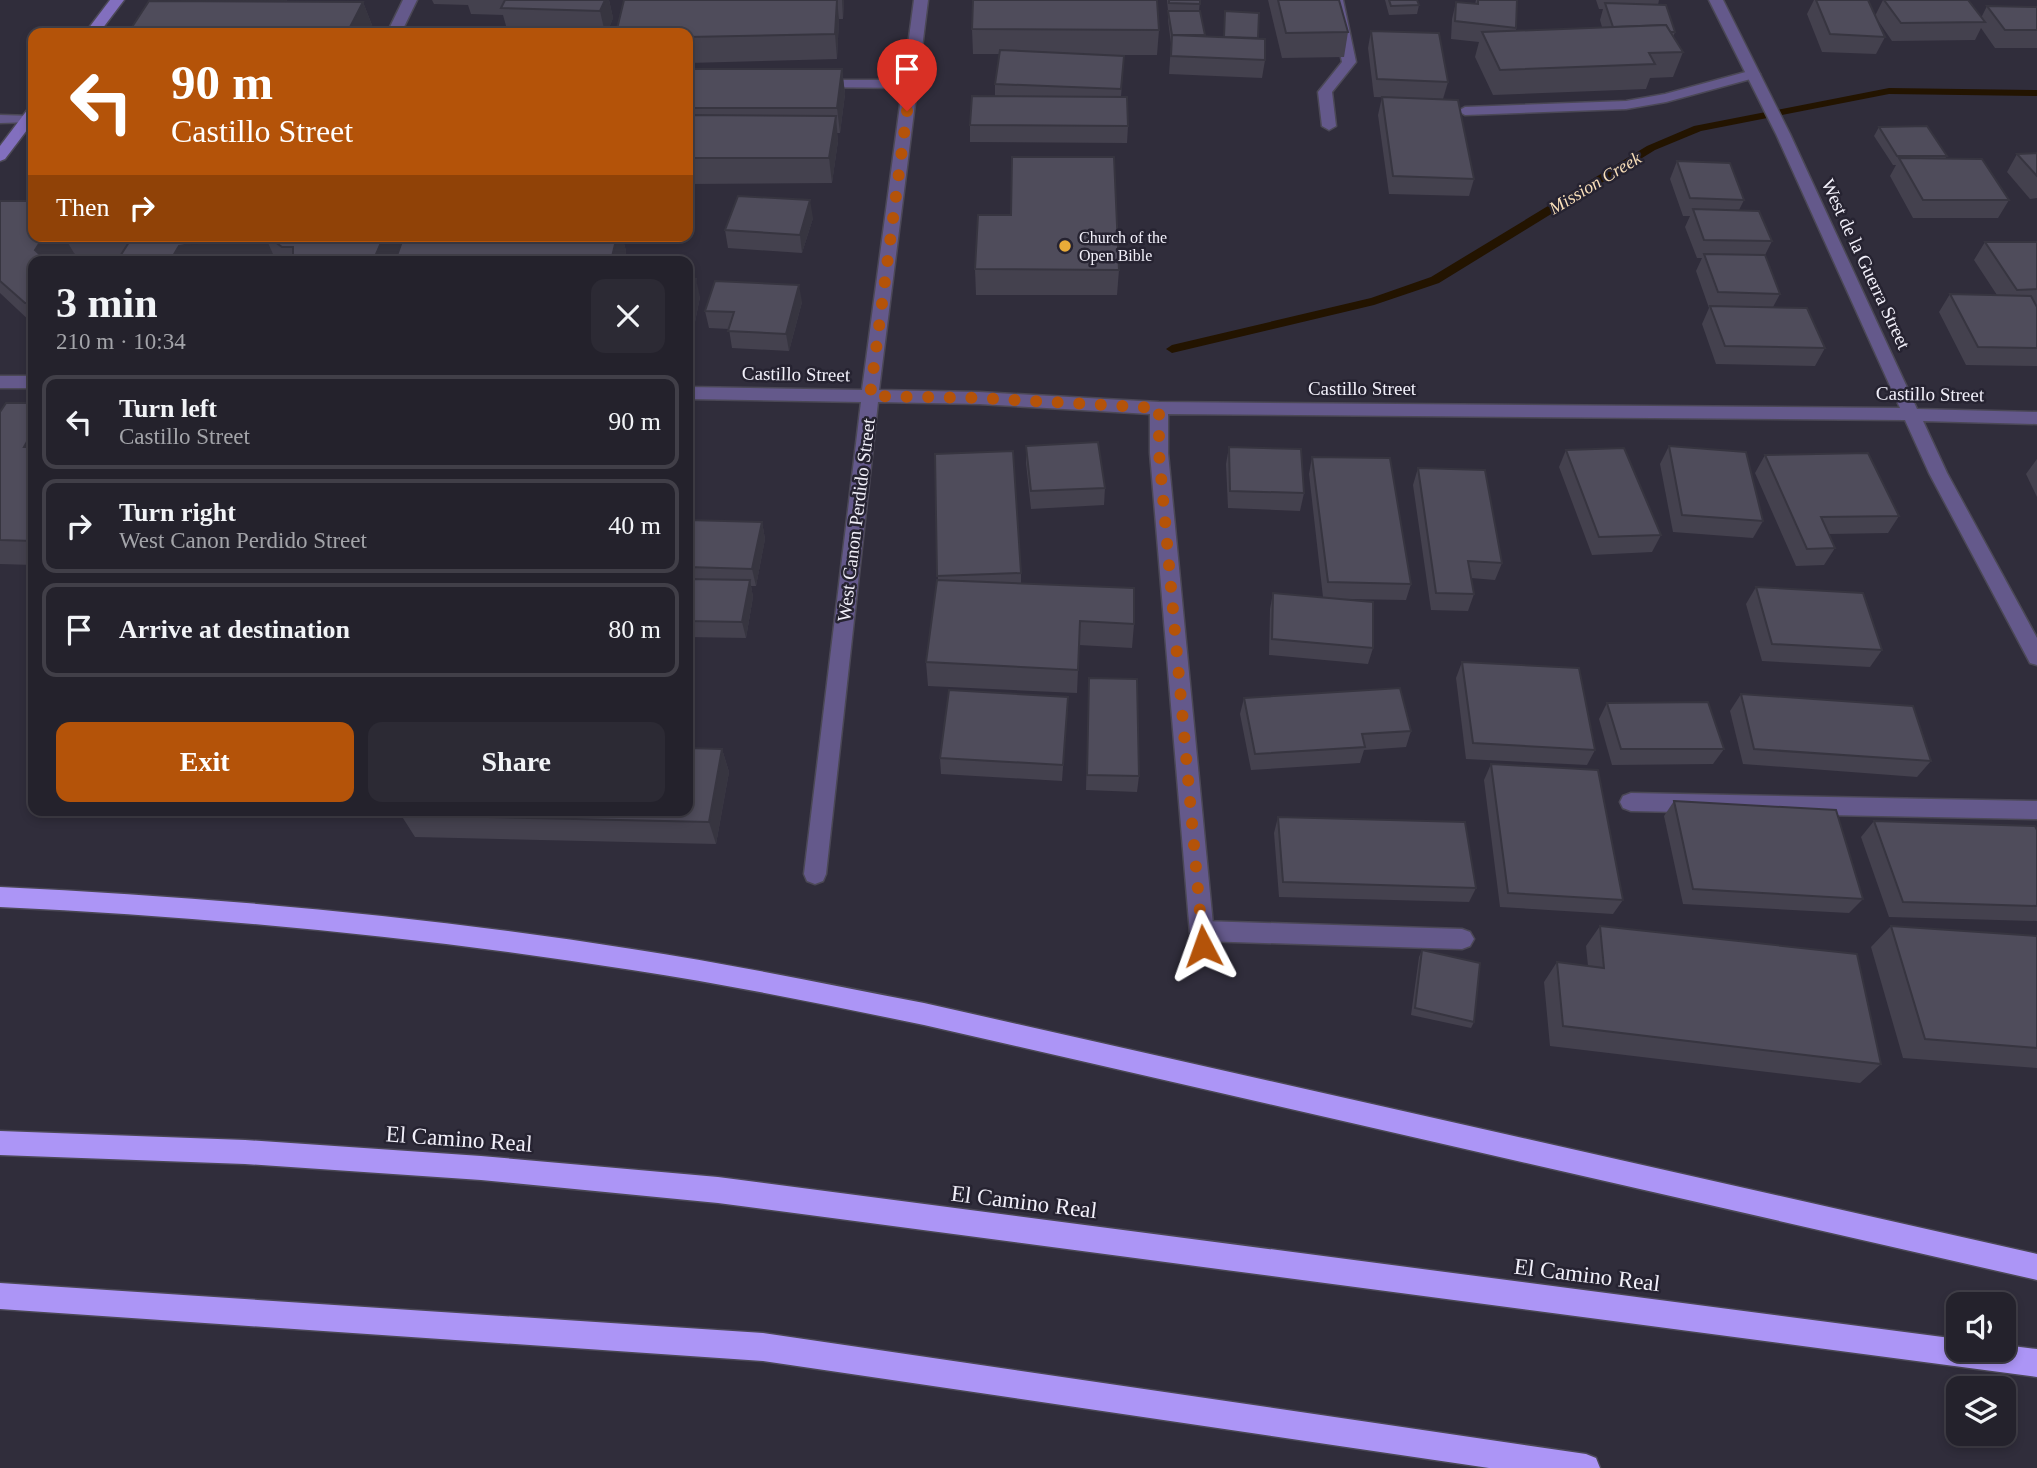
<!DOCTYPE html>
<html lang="en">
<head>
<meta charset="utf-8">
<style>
  :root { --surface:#24222c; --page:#2c2a34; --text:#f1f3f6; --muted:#a3a4a9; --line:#413f48; --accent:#b45309 }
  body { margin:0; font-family:Georgia,serif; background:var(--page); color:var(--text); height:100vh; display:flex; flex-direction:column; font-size:26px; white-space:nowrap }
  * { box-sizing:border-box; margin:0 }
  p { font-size:23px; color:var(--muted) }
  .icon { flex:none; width:38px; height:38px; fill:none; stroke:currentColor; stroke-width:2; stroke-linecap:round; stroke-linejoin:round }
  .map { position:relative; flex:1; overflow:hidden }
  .side { position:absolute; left:28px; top:256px; width:665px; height:560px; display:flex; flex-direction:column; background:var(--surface); border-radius:14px; box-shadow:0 4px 10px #0003,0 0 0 2px var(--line) }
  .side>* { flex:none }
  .guide { position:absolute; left:28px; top:28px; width:665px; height:214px; border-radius:14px; box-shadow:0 4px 10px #0003,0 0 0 2px var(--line); background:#b45309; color:#fff; overflow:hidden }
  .controls { position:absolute; left:1946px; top:1292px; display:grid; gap:14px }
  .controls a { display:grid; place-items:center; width:70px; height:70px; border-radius:14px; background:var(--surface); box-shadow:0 4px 10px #0003,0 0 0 2px var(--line); font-size:35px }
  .pin { position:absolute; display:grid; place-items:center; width:60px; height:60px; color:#fff; margin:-72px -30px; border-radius:50% 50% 50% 0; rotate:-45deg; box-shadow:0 0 7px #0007 }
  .pin .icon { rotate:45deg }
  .me { position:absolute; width:77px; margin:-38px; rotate:356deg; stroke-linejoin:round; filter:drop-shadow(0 0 5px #0008) }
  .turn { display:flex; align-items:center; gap:24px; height:147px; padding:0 28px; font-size:32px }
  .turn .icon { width:91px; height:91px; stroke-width:2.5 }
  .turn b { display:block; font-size:49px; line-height:60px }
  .then { display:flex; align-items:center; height:66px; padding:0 28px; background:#0003; gap:14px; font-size:26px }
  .round { display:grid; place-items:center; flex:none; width:74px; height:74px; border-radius:14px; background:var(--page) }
  .head { display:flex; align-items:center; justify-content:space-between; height:119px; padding:0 28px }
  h1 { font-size:42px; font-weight:700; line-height:52px }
  .primary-button { display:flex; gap:14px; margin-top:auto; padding:14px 28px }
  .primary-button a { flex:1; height:80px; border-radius:14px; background:var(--accent); color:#fff; font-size:28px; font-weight:700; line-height:80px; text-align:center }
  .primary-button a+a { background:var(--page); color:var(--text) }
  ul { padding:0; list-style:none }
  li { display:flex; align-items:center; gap:21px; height:94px; margin:0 14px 10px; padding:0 14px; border:4px solid var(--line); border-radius:14px }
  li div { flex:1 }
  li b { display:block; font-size:26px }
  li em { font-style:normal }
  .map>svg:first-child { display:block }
</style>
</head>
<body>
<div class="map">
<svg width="2037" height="1468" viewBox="0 0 2037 1468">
  <rect width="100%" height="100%" fill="#302d3b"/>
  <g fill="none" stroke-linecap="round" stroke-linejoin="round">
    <!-- stream -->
    <polygon fill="#231400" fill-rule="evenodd" points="1889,88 2037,90 2037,96 1889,94 1701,131 1655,150 1439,283 1374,305 1172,353 1166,349 1172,345 1371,298 1431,277 1647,146 1694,126"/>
    <!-- lane casing -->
    <g stroke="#4b4856" stroke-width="3">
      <g id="lane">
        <polygon points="403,0 417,0 401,33 387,33"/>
        <polygon points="1329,0 1343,0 1356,62 1332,92 1336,126 1329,130 1322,126 1318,92 1342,62"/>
        <polygon points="1753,70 1760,74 1758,77 1666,102 1626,109 1465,115 1458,111 1465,107 1626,101 1665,94"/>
        <polygon points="815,80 910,80 917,84 910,88 810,87 810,81"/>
        <polygon points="0,115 33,116 33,122 0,123"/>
        <polygon points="1631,793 2037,801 2037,819 1631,811 1623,808 1620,802 1623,796"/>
        <polygon points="1202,921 1462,929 1470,932 1474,939 1470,946 1462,949 1202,941 1194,938 1190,931 1194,924"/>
      </g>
    </g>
    <!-- street casing -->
    <g stroke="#4b4856" stroke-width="3">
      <g id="street">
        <polygon points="914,0 928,0 879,390 979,392 1159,402 1900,408 1776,134 1709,0 1723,0 1790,134 1917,409 2037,412 2037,424 1923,421 1947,473 2037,638 2037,665 2030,663 1929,473 1905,420 1168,414 1168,453 1215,946 1211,953 1203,956 1195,953 1191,946 1150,453 1150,414 979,404 878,402 826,874 823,881 815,884 807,881 804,874 861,402 688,399 688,387 862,390"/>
        <rect x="0" y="376" width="33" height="12"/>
      </g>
    </g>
    <!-- secondary casing -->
    <g stroke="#4b4856" stroke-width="3">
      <g id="secondary">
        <polygon points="110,0 124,0 99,33 85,33"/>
        <polygon points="33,108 33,122 5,159 0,161 0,146 28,109"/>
      </g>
    </g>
    <!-- highway casing -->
    <g stroke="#4b4856" stroke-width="3">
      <g id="highway">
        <path d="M0,887c212,10 423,29 632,62 98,15 195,35 292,54l1113,251v26l-1113,-255c-97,-20 -194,-40 -292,-55 -209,-33 -420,-53 -632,-63z"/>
        <polygon points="0,1131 245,1140 481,1156 718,1177 1958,1339 1958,1349 2004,1349 2004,1345 2037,1349 2037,1377 718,1203 481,1180 245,1164 0,1155"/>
        <polygon points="0,1283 763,1333 1586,1454 1596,1458 1600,1468 1489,1468 763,1361 0,1309"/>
      </g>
    </g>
    <!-- lane -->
    <use href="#lane" fill="#64598b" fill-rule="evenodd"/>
    <!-- street -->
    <use href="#street" fill="#64598b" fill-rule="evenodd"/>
    <!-- secondary -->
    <use href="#secondary" fill="#826fbe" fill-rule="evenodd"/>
    <!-- highway -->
    <use href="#highway" fill="#ac95f6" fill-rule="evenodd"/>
  </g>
  <!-- wall -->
  <g fill="#44414e" fill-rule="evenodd">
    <polygon points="287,0 286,2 363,2 375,33 135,33 132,27"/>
    <polygon points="432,0 609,0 613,18 607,33 508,33 503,15 471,14 468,5 434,4"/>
    <polygon points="624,0 844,0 843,19 839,19 837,59 688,63 688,33"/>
    <polygon points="1167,0 1200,0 1199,11 1205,36 1258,38 1265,60 1262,78 1169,74 1171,44 1168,20 1168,11"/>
    <polygon points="1268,0 1339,0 1348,32 1344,57 1282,58"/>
    <polygon points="1385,0 1417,0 1419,5 1417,14 1389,15"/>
    <polygon points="1476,0 1517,0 1516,31 1602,27 1600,20 1603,9 1599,9 1596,0 1659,0 1658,5 1675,32 1673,37 1683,52 1673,77 1650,78 1646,89 1493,95 1475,57 1479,42 1451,39 1452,19 1456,2 1475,4"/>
    <polygon points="1814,0 1868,0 1885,37 1876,54 1822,52 1807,14"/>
    <polygon points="1883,0 1968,0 1981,18 1987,6 2037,7 2037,48 1995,48 1981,28 1975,40 1892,41 1875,16"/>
    <polygon points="972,29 1159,30 1157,55 1092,55 1124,56 1121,97 1128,126 1127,143 970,142 970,125 995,96 995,84 999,54 973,54"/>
    <polygon points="1371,31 1448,82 1443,99 1374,97 1368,48"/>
    <polygon points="688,69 842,69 845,94 840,133 837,133 838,141 832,183 688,184"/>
    <polygon points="1382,97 1474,179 1469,196 1389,194 1378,115"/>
    <polygon points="1879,127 1947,156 1945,159 2009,200 1998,218 1913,218 1890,176 1896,165 1893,165 1874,136"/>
    <polygon points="2037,153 2037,198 2030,199 2007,172 2017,154"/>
    <polygon points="1677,161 1744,200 1739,210 1772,241 1765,255 1780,294 1773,307 1825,348 1815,366 1716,364 1702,324 1709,308 1696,271 1702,258 1697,258 1685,227 1690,216 1683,216 1670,179"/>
    <path d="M0,201l33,35h589l4,15 -2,10h-591v63l-33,-31zM74,253l5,7h-10z"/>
    <polygon points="1011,215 1119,270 1117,295 976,295 975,269"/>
    <polygon points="813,218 802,253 728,248 725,230"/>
    <polygon points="1985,242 2037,242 2037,366 1966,365 1939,312 1950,294 1997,295 1974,260"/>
    <polygon points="688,279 700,297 692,337 688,337"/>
    <polygon points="802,302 789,351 732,348 729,329 709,328 705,311"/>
    <polygon points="33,403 33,565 0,564 0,412"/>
    <polygon points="1026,446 1105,488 1104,505 1031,509 1026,463"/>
    <polygon points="1669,446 1763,521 1753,538 1673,532 1660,464"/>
    <polygon points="1229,447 1304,493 1300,511 1228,508 1226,464"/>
    <polygon points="1566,450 1661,535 1652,552 1592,555 1559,467"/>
    <polygon points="935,454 1021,573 1021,584 1134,624 1132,648 1079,645 1077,693 928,686 926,662 938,580"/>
    <polygon points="1765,455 1899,516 1888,533 1829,534 1835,548 1824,565 1796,566 1755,473"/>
    <polygon points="1312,457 1411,584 1406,600 1343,599 1373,648 1368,664 1269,655 1270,609 1273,593 1323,597 1309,474"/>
    <polygon points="2037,459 2037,497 2026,474"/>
    <polygon points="1418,468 1502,563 1495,580 1471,578 1474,594 1468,611 1431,610 1413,485"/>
    <polygon points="688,520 762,522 765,539 756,586 751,586 753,597 746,638 688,637"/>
    <polygon points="1756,587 1882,650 1870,667 1762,661 1746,604"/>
    <polygon points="1462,662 1595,750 1587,765 1466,759 1456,678"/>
    <polygon points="1089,678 1139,776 1137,792 1086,790"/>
    <polygon points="1741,694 1931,761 1917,777 1743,764 1730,711"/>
    <polygon points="1068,697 1062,781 941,774 940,758"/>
    <polygon points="1244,698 1411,731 1406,747 1364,750 1360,763 1251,770 1240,714"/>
    <polygon points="1607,703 1724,749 1713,764 1612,765 1599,719"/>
    <polygon points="722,749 729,772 716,844 415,837 401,815 688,810"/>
    <polygon points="1491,764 1623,900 1613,914 1500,907 1484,780"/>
    <polygon points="1674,801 1863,899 1849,913 1683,904 1664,816"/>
    <polygon points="1278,817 1476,888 1469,902 1279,897 1274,833"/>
    <polygon points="1874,821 2037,830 2037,921 1889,917 1861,837"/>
    <polygon points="1600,926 1881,1064 1860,1083 1550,1046 1544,982 1557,962 1588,966 1586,946"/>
    <polygon points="1891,926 2037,936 2037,1068 1903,1058 1871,947"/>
    <polygon points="1422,950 1474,1022 1471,1028 1411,1015 1419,957"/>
  </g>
  <!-- shaded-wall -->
  <g fill="#373540">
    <polygon points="268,0 287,0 268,27 260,11"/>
    <polygon points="605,0 609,0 613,18 607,33 605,33 600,11"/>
    <polygon points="837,0 839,19 837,59 835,34"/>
    <polygon points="842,0 844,0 843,19"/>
    <polygon points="363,2 375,33 347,33"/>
    <polygon points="842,69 845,94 840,133 837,108"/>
    <polygon points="836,116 838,141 832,183 829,158"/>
    <polygon points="810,200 813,218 802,253 800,235"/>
    <polygon points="44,236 71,236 65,238 74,253 69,261 42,261 35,250"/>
    <polygon points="241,236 265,236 276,261 170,261 179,246"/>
    <polygon points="384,236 411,236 400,261 373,261"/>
    <polygon points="617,236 622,236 626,251 624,261 611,261"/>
    <polygon points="696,279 700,297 692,337 688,319"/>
    <polygon points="799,285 802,302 789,351 786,334"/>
    <polygon points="33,431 33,460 24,447"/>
    <polygon points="762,522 765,539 756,586 752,569"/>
    <polygon points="750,580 753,597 746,638 742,622"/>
    <polygon points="722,749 729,772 716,844 709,822"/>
  </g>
  <!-- building -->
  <g fill="#4f4c5b" stroke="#373540" stroke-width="2">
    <polygon points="183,0 268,0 267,2 182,1"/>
    <polygon points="505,0 605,0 600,11 501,8"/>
    <polygon points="624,0 837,0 835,34 688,37 688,33 616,33"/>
    <polygon points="973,0 1157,0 1159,30 972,29"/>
    <polygon points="1169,0 1200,0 1200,4 1169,3"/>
    <polygon points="1278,0 1339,0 1348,32 1286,33"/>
    <polygon points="1389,0 1417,0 1419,5 1391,6"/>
    <polygon points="1478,0 1517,0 1516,28 1455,21 1456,2 1478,4"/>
    <polygon points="1816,0 1868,0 1885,37 1830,34"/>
    <polygon points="1884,0 1968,0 1985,22 1901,23"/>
    <polygon points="149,1 363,2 347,33 295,33 298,27 132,27"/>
    <polygon points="1605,3 1666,5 1675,32 1670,32 1666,25 1613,27"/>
    <polygon points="1987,6 2037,7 2037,30 2005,30"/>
    <polygon points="1168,11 1200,11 1205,35 1172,35"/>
    <polygon points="1225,11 1259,13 1258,38 1224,37"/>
    <polygon points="1666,25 1683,52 1649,53 1655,64 1500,70 1482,32"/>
    <polygon points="1371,31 1439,33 1448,82 1377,79"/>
    <polygon points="1172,35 1265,39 1265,60 1171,56"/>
    <polygon points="1000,50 1124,56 1121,89 995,84"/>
    <polygon points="688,69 842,69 837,108 688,108"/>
    <polygon points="972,96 1127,97 1128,126 970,125"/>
    <polygon points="1382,97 1458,100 1474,179 1393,176"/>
    <polygon points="688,115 836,116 829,158 688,158"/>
    <polygon points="1927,126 1947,156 1897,156 1879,127"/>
    <polygon points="2037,153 2037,176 2017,154"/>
    <polygon points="1012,157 1114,157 1119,270 975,269 978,215 1011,215"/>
    <polygon points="1899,158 1982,159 2009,200 1923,200"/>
    <polygon points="1677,161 1730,163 1744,200 1690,198"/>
    <polygon points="738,196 810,200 800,235 725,230"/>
    <polygon points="0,201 33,201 33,236 44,236 35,250 46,260 116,261 33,261 33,303 25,303 0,281"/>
    <polygon points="1693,209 1759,211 1772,241 1704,240"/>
    <polygon points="65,236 241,236 179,246 170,261 117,261 131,239 65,238"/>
    <polygon points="267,236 384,236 373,261 293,261 293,247 282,247"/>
    <polygon points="404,236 617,236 611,261 395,261"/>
    <polygon points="1985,242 2037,242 2037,289 2017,290"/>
    <polygon points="1704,254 1765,255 1780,294 1718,292"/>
    <polygon points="688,279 696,279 688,319"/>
    <polygon points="715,281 799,285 786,334 728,331 734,312 705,311"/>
    <polygon points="1950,294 2031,296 2037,307 2037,348 1978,347"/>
    <polygon points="1710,306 1807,308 1825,348 1725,346"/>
    <polygon points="6,403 33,403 33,431 24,447 33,447 33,541 0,540 0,412"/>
    <polygon points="1098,442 1105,488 1031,491 1026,446"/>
    <polygon points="1669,446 1746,452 1763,521 1682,515"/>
    <polygon points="1229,447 1301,449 1304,493 1230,491"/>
    <polygon points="1624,448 1661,535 1599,537 1566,450"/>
    <polygon points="1013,451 1021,573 937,576 935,454"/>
    <polygon points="1868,453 1899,516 1821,517 1835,548 1807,549 1765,455"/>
    <polygon points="1312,457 1390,458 1411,584 1328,582"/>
    <polygon points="1418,468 1485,470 1502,563 1468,561 1474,594 1436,593"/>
    <polygon points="688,520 762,522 752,569 688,567"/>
    <polygon points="688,579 750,580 742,622 688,621"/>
    <polygon points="937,580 1134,588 1134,624 1080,621 1078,670 926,662"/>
    <polygon points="1756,587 1863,593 1882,650 1772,644"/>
    <polygon points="1273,593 1373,602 1373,648 1272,639"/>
    <polygon points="1462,662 1579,668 1595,750 1473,743"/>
    <polygon points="1089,678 1137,679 1139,776 1087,775"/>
    <polygon points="1400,688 1411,731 1362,734 1365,747 1255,754 1244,698"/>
    <polygon points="949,690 1068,697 1063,765 940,758"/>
    <polygon points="1741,694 1913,706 1931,761 1754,749"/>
    <polygon points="1708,702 1724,749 1621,749 1607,703"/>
    <polygon points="688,748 722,749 709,822 401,815 403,810 688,810"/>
    <polygon points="1491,764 1598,770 1623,900 1508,893"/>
    <polygon points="1674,801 1836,810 1863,899 1693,889"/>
    <polygon points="1278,817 1465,822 1476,888 1283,882"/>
    <polygon points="1874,821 2035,826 2037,830 2037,906 1903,902"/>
    <polygon points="1600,926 1857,954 1881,1064 1563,1026 1557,962 1604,968"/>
    <polygon points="1891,926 2037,936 2037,1048 1925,1039"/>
    <polygon points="1422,950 1480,963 1474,1022 1415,1008"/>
  </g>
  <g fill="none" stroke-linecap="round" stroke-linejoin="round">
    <!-- route -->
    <polyline stroke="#b45309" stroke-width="12" stroke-dasharray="0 21.6" points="907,111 870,396 979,398 1159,408 1159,453 1203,946"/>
  </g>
  <!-- markers -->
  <circle fill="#e9ab38" stroke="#262331" stroke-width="2.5" cx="1065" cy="246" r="7"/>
  <g text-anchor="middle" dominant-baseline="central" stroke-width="5" stroke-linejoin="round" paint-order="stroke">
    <!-- far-poi labels -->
    <g font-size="16" fill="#f2f0fa" stroke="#262331" text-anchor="start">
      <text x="1079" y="237">Church of the<tspan x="1079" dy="18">Open Bible</tspan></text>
    </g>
    <!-- far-water labels -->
    <g font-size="18" font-style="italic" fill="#f9dfb9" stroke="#262331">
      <text transform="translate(1595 183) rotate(-31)">Mission Creek</text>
    </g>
    <!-- street labels -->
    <g font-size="19" fill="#f2f0fa" stroke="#262331">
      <text transform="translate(1866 264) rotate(65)">West de la Guerra Street</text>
      <text transform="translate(796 374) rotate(1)">Castillo Street</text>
      <text x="1362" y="388">Castillo Street</text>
      <text transform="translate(1930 394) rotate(1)">Castillo Street</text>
      <text transform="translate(856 520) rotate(-83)">West Canon Perdido Street</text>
    </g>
    <!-- near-street labels -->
    <g font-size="23" fill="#f2f0fa" stroke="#262331">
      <text transform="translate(459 1139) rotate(4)">El Camino Real</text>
      <text transform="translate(1024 1202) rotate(7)">El Camino Real</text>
      <text transform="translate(1587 1275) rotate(7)">El Camino Real</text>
    </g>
  </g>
</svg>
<div class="controls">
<a><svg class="icon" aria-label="sound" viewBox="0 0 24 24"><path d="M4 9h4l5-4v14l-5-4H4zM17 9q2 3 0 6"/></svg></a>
<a><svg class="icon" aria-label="layers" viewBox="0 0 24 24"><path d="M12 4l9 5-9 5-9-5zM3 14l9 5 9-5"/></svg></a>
</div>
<div class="pin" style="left:907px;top:111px;background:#d93025"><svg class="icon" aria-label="arrive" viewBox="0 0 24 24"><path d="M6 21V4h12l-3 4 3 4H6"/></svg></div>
<svg class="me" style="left:1203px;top:946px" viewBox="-20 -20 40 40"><path d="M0-17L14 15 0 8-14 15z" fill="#b45309" stroke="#fff" stroke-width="4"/></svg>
<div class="guide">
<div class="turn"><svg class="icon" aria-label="left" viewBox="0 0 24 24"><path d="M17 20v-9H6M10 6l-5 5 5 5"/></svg><div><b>90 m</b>Castillo Street</div></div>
<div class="then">Then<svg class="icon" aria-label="right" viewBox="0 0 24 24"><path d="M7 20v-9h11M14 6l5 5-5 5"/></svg></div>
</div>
<section class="side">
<div class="head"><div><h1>3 min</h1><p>210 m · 10:34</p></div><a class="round"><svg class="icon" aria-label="close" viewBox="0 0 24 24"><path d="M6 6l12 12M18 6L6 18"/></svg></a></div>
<ul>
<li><svg class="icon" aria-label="left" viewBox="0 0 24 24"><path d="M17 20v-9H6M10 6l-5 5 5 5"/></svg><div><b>Turn left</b><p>Castillo Street</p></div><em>90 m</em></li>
<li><svg class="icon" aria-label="right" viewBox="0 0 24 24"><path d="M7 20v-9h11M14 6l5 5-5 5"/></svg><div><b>Turn right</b><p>West Canon Perdido Street</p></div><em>40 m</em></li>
<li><svg class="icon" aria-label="arrive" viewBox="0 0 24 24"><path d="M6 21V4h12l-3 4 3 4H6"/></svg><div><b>Arrive at destination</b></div><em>80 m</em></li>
</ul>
<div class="primary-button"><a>Exit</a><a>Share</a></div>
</section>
</div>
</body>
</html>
